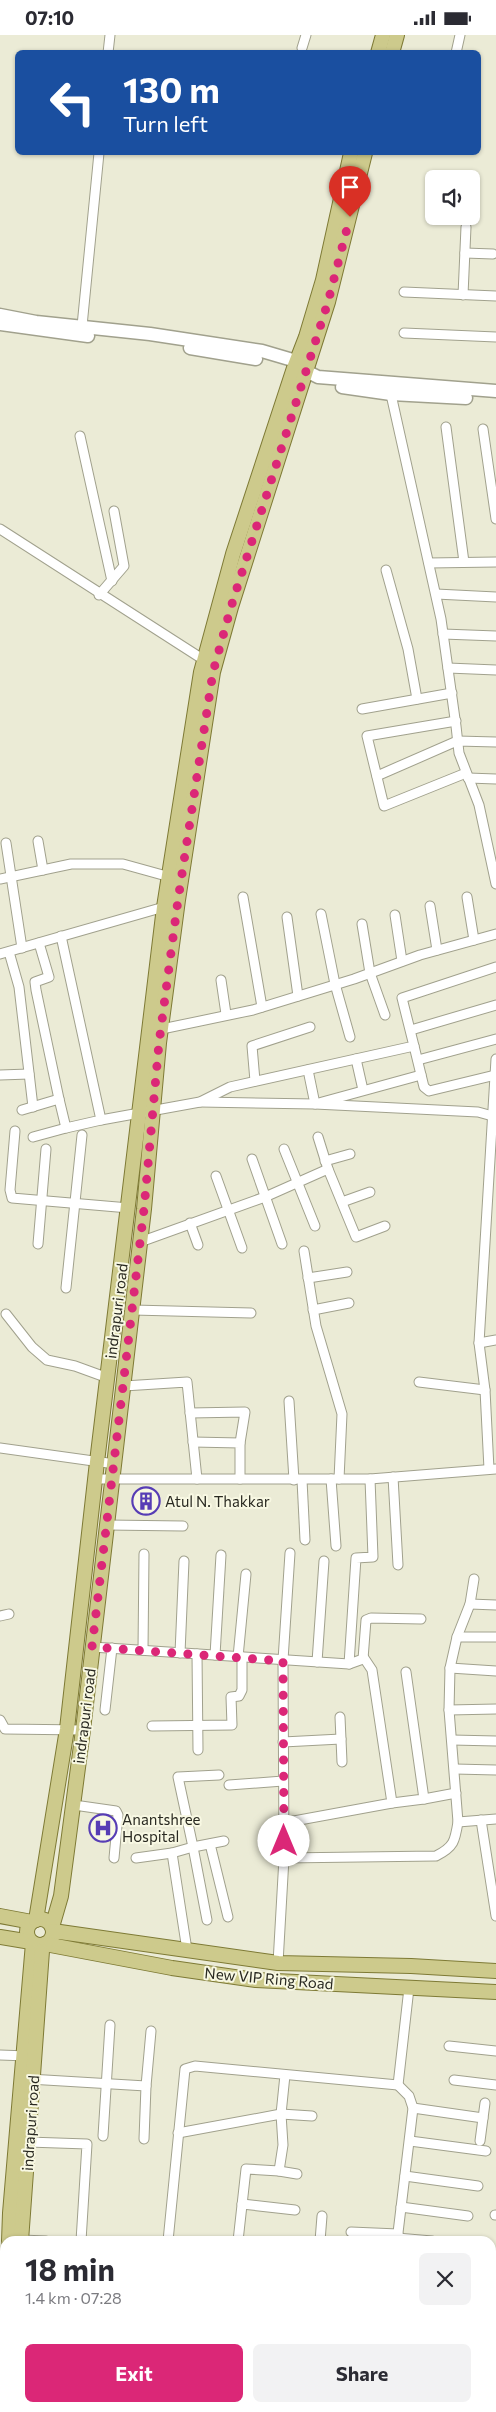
<!DOCTYPE html>
<html lang="en">
<head>
<meta charset="utf-8">
<style>
  :root { --surface:#fff; --page:#f2f2f3; --text:#2b2b33; --muted:#7c7c81; --accent:#db2777 }
  body { margin:0; font-family:Commissioner,sans-serif; background:var(--page); color:var(--text); height:100vh; display:flex; flex-direction:column; font-size:19px; white-space:nowrap }
  * { box-sizing:border-box; margin:0 }
  p { font-size:16px; color:var(--muted) }
  .icon { flex:none; width:28px; height:28px; fill:none; stroke:currentColor; stroke-width:2; stroke-linecap:round; stroke-linejoin:round }
  .map { position:relative; flex:1; overflow:hidden }
  .drawer { position:absolute; left:0px; top:2201px; width:496px; height:176px; display:flex; flex-direction:column; background:var(--surface); border-radius:15px 15px 0 0; box-shadow:0 1px 4px #0004 }
  .drawer>* { flex:none }
  .banner { position:absolute; left:15px; top:15px; width:466px; height:105px; border-radius:8px; box-shadow:0 1px 4px #0004; background:#1a4fa0; color:#fff; overflow:hidden }
  .tools { position:absolute; left:425px; top:135px; display:grid; gap:10px }
  .tools a { display:grid; place-items:center; width:55px; height:55px; border-radius:8px; background:var(--surface); box-shadow:0 1px 4px #0004; font-size:25px }
  .pin { position:absolute; display:grid; place-items:center; width:42px; height:42px; color:#fff; margin:-51px -21px; border-radius:50% 50% 50% 0; rotate:-45deg; box-shadow:0 0 5px #0007 }
  .pin .icon { rotate:45deg }
  .me { position:absolute; width:55px; margin:-28px; rotate:0deg; stroke-linejoin:round; filter:drop-shadow(0 0 4px #0008) }
  .turn { display:flex; align-items:center; gap:18px; height:105px; padding:0 25px; font-size:22px }
  .turn .icon { width:65px; height:65px; stroke-width:2.5 }
  .turn b { display:block; font-size:35px; line-height:42px }
  .round { display:grid; place-items:center; flex:none; width:52px; height:52px; border-radius:8px; background:var(--page) }
  .headline { display:flex; align-items:center; justify-content:space-between; height:85px; padding:0 25px }
  h1 { font-size:30px; font-weight:700; line-height:38px }
  .cta { display:flex; gap:10px; margin-top:auto; padding:10px 25px }
  .cta a { flex:1; height:58px; border-radius:8px; background:var(--accent); color:#fff; font-size:20px; font-weight:700; line-height:58px; text-align:center }
  .cta a+a { background:var(--page); color:var(--text) }
  .status { display:flex; justify-content:space-between; align-items:center; height:35px; padding:0 25px; background:var(--surface); direction:ltr }
  .status svg { height:14px; fill:currentColor }
  .map>svg:first-child { display:block }
</style>
</head>
<body>
<div class="status"><b>07:10</b><svg viewBox="0 0 49 12"><path d="M0 12V9h3v3zM5 12V6h3v6zM10 12V3h3v9zM15 12V0h3v12zM26 1h20v11H26zM47 4h2v5h-2z"/></svg></div>
<div class="map">
<svg width="496" height="2377" viewBox="0 0 496 2377">
  <rect width="100%" height="100%" fill="#ebebd6"/>
  <g fill="none" stroke-linecap="round" stroke-linejoin="round">
    <!-- street casing -->
    <g stroke="#a1a18d" stroke-width="11">
      <g id="street">
        <polyline points="302,13 306,0"/>
        <polyline points="108,18 110,0"/>
        <polyline points="456,18 460,0"/>
        <polyline points="465,218 493,219"/>
        <polyline points="404,257 496,261"/>
        <polyline points="463,260 466,192"/>
        <polyline points="82,291 99,118"/>
        <polyline points="404,298 496,302"/>
        <polyline points="390,355 441,584 456,691 459,718 479,770 496,849"/>
        <polyline points="446,392 464,527"/>
        <polyline points="483,394 496,484"/>
        <polyline points="80,401 112,546"/>
        <polyline points="0,494 204,625"/>
        <polyline points="429,528 496,527"/>
        <polyline points="386,535 408,614 417,664"/>
        <polyline points="436,559 496,562"/>
        <polyline points="99,560 124,531 114,476"/>
        <polyline points="443,599 496,601"/>
        <polyline points="448,633 496,635"/>
        <polyline points="362,674 452,658"/>
        <polyline points="456,686 367,701 384,771 466,738"/>
        <polyline points="377,741 457,706 496,707"/>
        <polyline points="468,743 496,744"/>
        <polyline points="38,806 43,835"/>
        <polyline points="6,808 22,913"/>
        <polyline points="0,844 71,829 123,829 170,842"/>
        <polyline points="243,862 262,972"/>
        <polyline points="467,862 474,905"/>
        <polyline points="430,871 437,915"/>
        <polyline points="321,879 335,949 350,1002"/>
        <polyline points="395,880 402,926"/>
        <polyline points="287,882 298,961"/>
        <polyline points="362,889 370,938 385,980"/>
        <polyline points="9,917 19,952 33,1072"/>
        <polyline points="0,919 164,872"/>
        <polyline points="221,945 226,979"/>
        <polyline points="157,995 253,975 354,944 420,920 496,899"/>
        <polyline points="411,995 496,970"/>
        <polyline points="414,1011 424,1052 429,1056 495,1040"/>
        <polyline points="356,1024 363,1055"/>
        <polyline points="418,1025 496,1004"/>
        <polyline points="308,1035 315,1069 421,1040"/>
        <polyline points="0,1040 29,1039"/>
        <polyline points="255,1046 252,1011 310,992"/>
        <polyline points="59,1064 66,1093 101,1085 61,901"/>
        <polyline points="200,1067 315,1069 478,1077 496,1082"/>
        <polyline points="22,1075 59,1064 36,955 35,947 49,942 39,908"/>
        <polyline points="101,1085 200,1067 230,1052 414,1011 402,963 496,932"/>
        <polyline points="15,1096 10,1155 12,1163 129,1173"/>
        <polyline points="33,1102 66,1093"/>
        <polyline points="318,1102 328,1134"/>
        <polyline points="284,1114 315,1191"/>
        <polyline points="252,1124 282,1209"/>
        <polyline points="325,1126 350,1119"/>
        <polyline points="216,1141 242,1213"/>
        <polyline points="342,1167 370,1157"/>
        <polyline points="190,1188 198,1210"/>
        <polyline points="140,1207 265,1162 328,1134 356,1202 385,1191"/>
        <polyline points="38,1209 46,1114"/>
        <polyline points="304,1216 316,1291 342,1379 339,1444"/>
        <polyline points="308,1243 347,1237"/>
        <polyline points="66,1253 82,1100"/>
        <polyline points="133,1275 251,1278"/>
        <polyline points="313,1275 349,1268"/>
        <polyline points="6,1279 32,1312 47,1325 75,1331 108,1343"/>
        <polyline points="479,1308 496,1305"/>
        <polyline points="419,1347 485,1355"/>
        <polyline points="124,1351 187,1347 197,1444"/>
        <polyline points="289,1366 294,1445"/>
        <polyline points="190,1378 245,1377 240,1408"/>
        <polyline points="193,1407 240,1408 240,1444"/>
        <polyline points="0,1413 115,1429"/>
        <polyline points="489,1434 485,1355 479,1308 496,1024"/>
        <polyline points="393,1442 398,1530"/>
        <polyline points="95,1444 370,1444 496,1434"/>
        <polyline points="331,1444 336,1511"/>
        <polyline points="302,1445 305,1505"/>
        <polyline points="107,1490 183,1491"/>
        <polyline points="470,1569 496,1570"/>
        <polyline points="0,1581 9,1579"/>
        <polyline points="457,1602 496,1602"/>
        <polyline points="92,1612 349,1629 363,1624 366,1585 371,1583 421,1584"/>
        <polyline points="143,1615 144,1519"/>
        <polyline points="180,1618 184,1526"/>
        <polyline points="197,1619 198,1715"/>
        <polyline points="215,1620 221,1520"/>
        <polyline points="238,1622 246,1539"/>
        <polyline points="317,1627 324,1526"/>
        <polyline points="349,1629 356,1523 373,1522 370,1444"/>
        <polyline points="450,1633 496,1636"/>
        <polyline points="105,1675 112,1613"/>
        <polyline points="449,1675 496,1674"/>
        <polyline points="340,1682 342,1727"/>
        <polyline points="0,1685 5,1694 83,1695"/>
        <polyline points="152,1691 232,1690 231,1662 239,1661 242,1655 242,1622"/>
        <polyline points="452,1705 496,1706"/>
        <polyline points="283,1707 341,1704"/>
        <polyline points="455,1734 496,1735"/>
        <polyline points="229,1750 283,1746"/>
        <polyline points="424,1764 456,1758"/>
        <polyline points="392,1768 424,1764 406,1637"/>
        <polyline points="74,1770 116,1776 118,1780 114,1823"/>
        <polyline points="481,1785 496,1881"/>
        <polyline points="458,1787 496,1784"/>
        <polyline points="283,1788 392,1768 372,1635 364,1623"/>
        <polyline points="210,1809 228,1882"/>
        <polyline points="136,1823 172,1818"/>
        <path d="M284,1823l152,-2c18,-9 19,-15 22,-34l-9,-112 1,-42 7,-31 13,-33 4,-25"/>
        <polyline points="207,1885 193,1812 224,1806"/>
        <polyline points="187,1915 172,1818 193,1812 178,1742 219,1740"/>
        <polyline points="278,1928 284,1823 283,1625 290,1518"/>
        <polyline points="449,2011 496,2016"/>
        <polyline points="0,2020 27,2021"/>
        <polyline points="29,2044 146,2051 144,2104"/>
        <polyline points="454,2045 496,2050"/>
        <polyline points="146,2051 151,1996"/>
        <polyline points="413,2073 483,2083"/>
        <polyline points="178,2098 281,2079 312,2081"/>
        <polyline points="103,2101 110,1990"/>
        <polyline points="410,2106 486,2116"/>
        <polyline points="480,2106 485,2068"/>
        <polyline points="28,2107 87,2109 81,2206"/>
        <polyline points="279,2136 297,2139"/>
        <polyline points="405,2141 478,2151"/>
        <polyline points="242,2169 295,2175"/>
        <polyline points="401,2172 468,2181"/>
        <polyline points="495,2180 496,2180"/>
        <polyline points="351,2197 398,2199"/>
        <polyline points="397,2203 432,2206"/>
        <polyline points="21,2205 46,2206"/>
        <polyline points="168,2206 185,2034 195,2031 398,2050 409,1953"/>
        <polyline points="238,2206 246,2134 279,2136 283,2110 281,2079 285,2040"/>
        <polyline points="320,2206 322,2181"/>
        <polyline points="397,2206 413,2073 409,2061 398,2050"/>
        <polyline points="491,2247 496,2248"/>
        <polyline points="0,2255 5,2255"/>
        <polyline points="491,2289 496,2289"/>
        <polyline points="491,2323 496,2324"/>
        <polyline points="491,2357 496,2357"/>
        <polyline points="73,2372 73,2377"/>
        <polyline points="127,2372 128,2377"/>
        <polyline points="165,2372 166,2377"/>
        <polyline points="249,2372 275,2372"/>
        <polyline points="310,2372 310,2377"/>
        <polyline points="181,2377 198,2372"/>
        <polyline points="352,2377 353,2372"/>
        <polyline points="468,2377 468,2372"/>
      </g>
    </g>
    <!-- secondary casing -->
    <g stroke="#a1a18d" stroke-width="15">
      <g id="secondary">
        <polyline points="0,280 36,287 150,299 262,316 296,326 306,336 318,342 496,356"/>
        <polyline points="0,289 88,301"/>
        <polyline points="190,313 256,324"/>
        <polyline points="342,352 391,359 466,363"/>
      </g>
    </g>
    <!-- primary casing -->
    <g stroke="#7e7a35" stroke-width="16">
      <g id="primary">
        <polyline points="378,18 383,0"/>
        <polyline points="392,18 397,0"/>
        <polyline points="0,1881 32,1887"/>
        <circle cx="40" cy="1897" r="13"/>
        <polyline points="36,1885 67,1694 97,1427 164,872 201,637 233,519 294,333 306,302 323,245 351,118"/>
        <polyline points="52,1892 61,1861 83,1695 144,1174 159,1008 178,865 213,637 231,572 328,267 365,118"/>
        <polyline points="53,1896 278,1928 411,1931 496,1936"/>
        <polyline points="0,1902 31,1907"/>
        <polyline points="45,1909 172,1933 256,1945 496,1957"/>
        <polyline points="9,2206 10,2178 33,1908"/>
        <polyline points="21,2206 42,1916"/>
        <polyline points="21,2372 21,2377"/>
        <polyline points="3,2377 5,2269"/>
      </g>
    </g>
    <!-- street -->
    <use href="#street" stroke="#fff" stroke-width="9"/>
    <!-- secondary -->
    <use href="#secondary" stroke="#fff" stroke-width="12"/>
    <!-- primary -->
    <use href="#primary" stroke="#cdca8c" stroke-width="14"/>
  </g>
  <g fill="none" stroke-linecap="round" stroke-linejoin="round">
    <!-- route -->
    <polyline stroke="#db2777" stroke-width="9" stroke-dasharray="0 16.2" points="284,1806 283,1626 92,1612 144,1174 159,1008 178,865 213,637 231,572 328,267 350,182"/>
  </g>
  <!-- icons -->
  <defs>
    <g id="building-ring" transform="scale(1.4375)"><circle r="9.5" fill="#f8f8e3" stroke="#573db5" stroke-width="1.5"/><path d="M-4-6H4V6H1V3H-1V6H-4ZM-2.5-4.3h1.7v1.8h-1.7ZM.8-4.3h1.7v1.8H.8ZM-2.5-1h1.7V.8h-1.7ZM.8-1h1.7V.8H.8Z" fill="#573db5"/></g>
    <g id="hospital-ring" transform="scale(1.4375)"><circle r="9.5" fill="#f8f8e3" stroke="#573db5" stroke-width="1.5"/><path d="M-5-5h3v3.5h4V-5h3V5h-3V1.5h-4V5h-3Z" fill="#573db5"/></g>
  </defs>
  <g fill-rule="evenodd">
    <use href="#building-ring" x="146" y="1466"/>
    <use href="#hospital-ring" x="103" y="1793"/>
  </g>
  <g text-anchor="middle" dominant-baseline="central" stroke-width="4" stroke-linejoin="round" paint-order="stroke">
    <!-- street labels -->
    <g font-size="15" fill="#292921" stroke="#f8f8e3">
      <text transform="translate(116 1276) rotate(-83)">indrapuri road</text>
      <text transform="translate(84 1681) rotate(-83)">indrapuri road</text>
      <text transform="translate(269 1943) rotate(5)">New VIP Ring Road</text>
      <text transform="translate(30 2088) rotate(-86)">indrapuri road</text>
    </g>
    <!-- poi labels -->
    <g font-size="15" fill="#292921" stroke="#f8f8e3" text-anchor="start">
      <text x="165" y="1466">Atul N. Thakkar</text>
      <text x="122" y="1784">Anantshree<tspan x="122" dy="17">Hospital</tspan></text>
    </g>
  </g>
</svg>
<div class="tools">
<a><svg class="icon" aria-label="sound" viewBox="0 0 24 24"><path d="M4 9h4l5-4v14l-5-4H4zM17 9q2 3 0 6"/></svg></a>
</div>
<div class="pin" style="left:350px;top:182px;background:#d93025"><svg class="icon" aria-label="arrive" viewBox="0 0 24 24"><path d="M6 21V4h12l-3 4 3 4H6"/></svg></div>
<svg class="me" style="left:284px;top:1806px" viewBox="-20 -20 40 40"><circle r="19" fill="#fff"/><path d="M0-13L10 11 0 6-10 11z" fill="#db2777"/></svg>
<div class="banner">
<div class="turn"><svg class="icon" aria-label="left" viewBox="0 0 24 24"><path d="M17 20v-9H6M10 6l-5 5 5 5"/></svg><div><b>130 m</b>Turn left</div></div>
</div>
<section class="drawer">
<div class="headline"><div><h1>18 min</h1><p>1.4 km · 07:28</p></div><a class="round"><svg class="icon" aria-label="close" viewBox="0 0 24 24"><path d="M6 6l12 12M18 6L6 18"/></svg></a></div>
<div class="cta"><a>Exit</a><a>Share</a></div>
</section>
</div>
</body>
</html>
